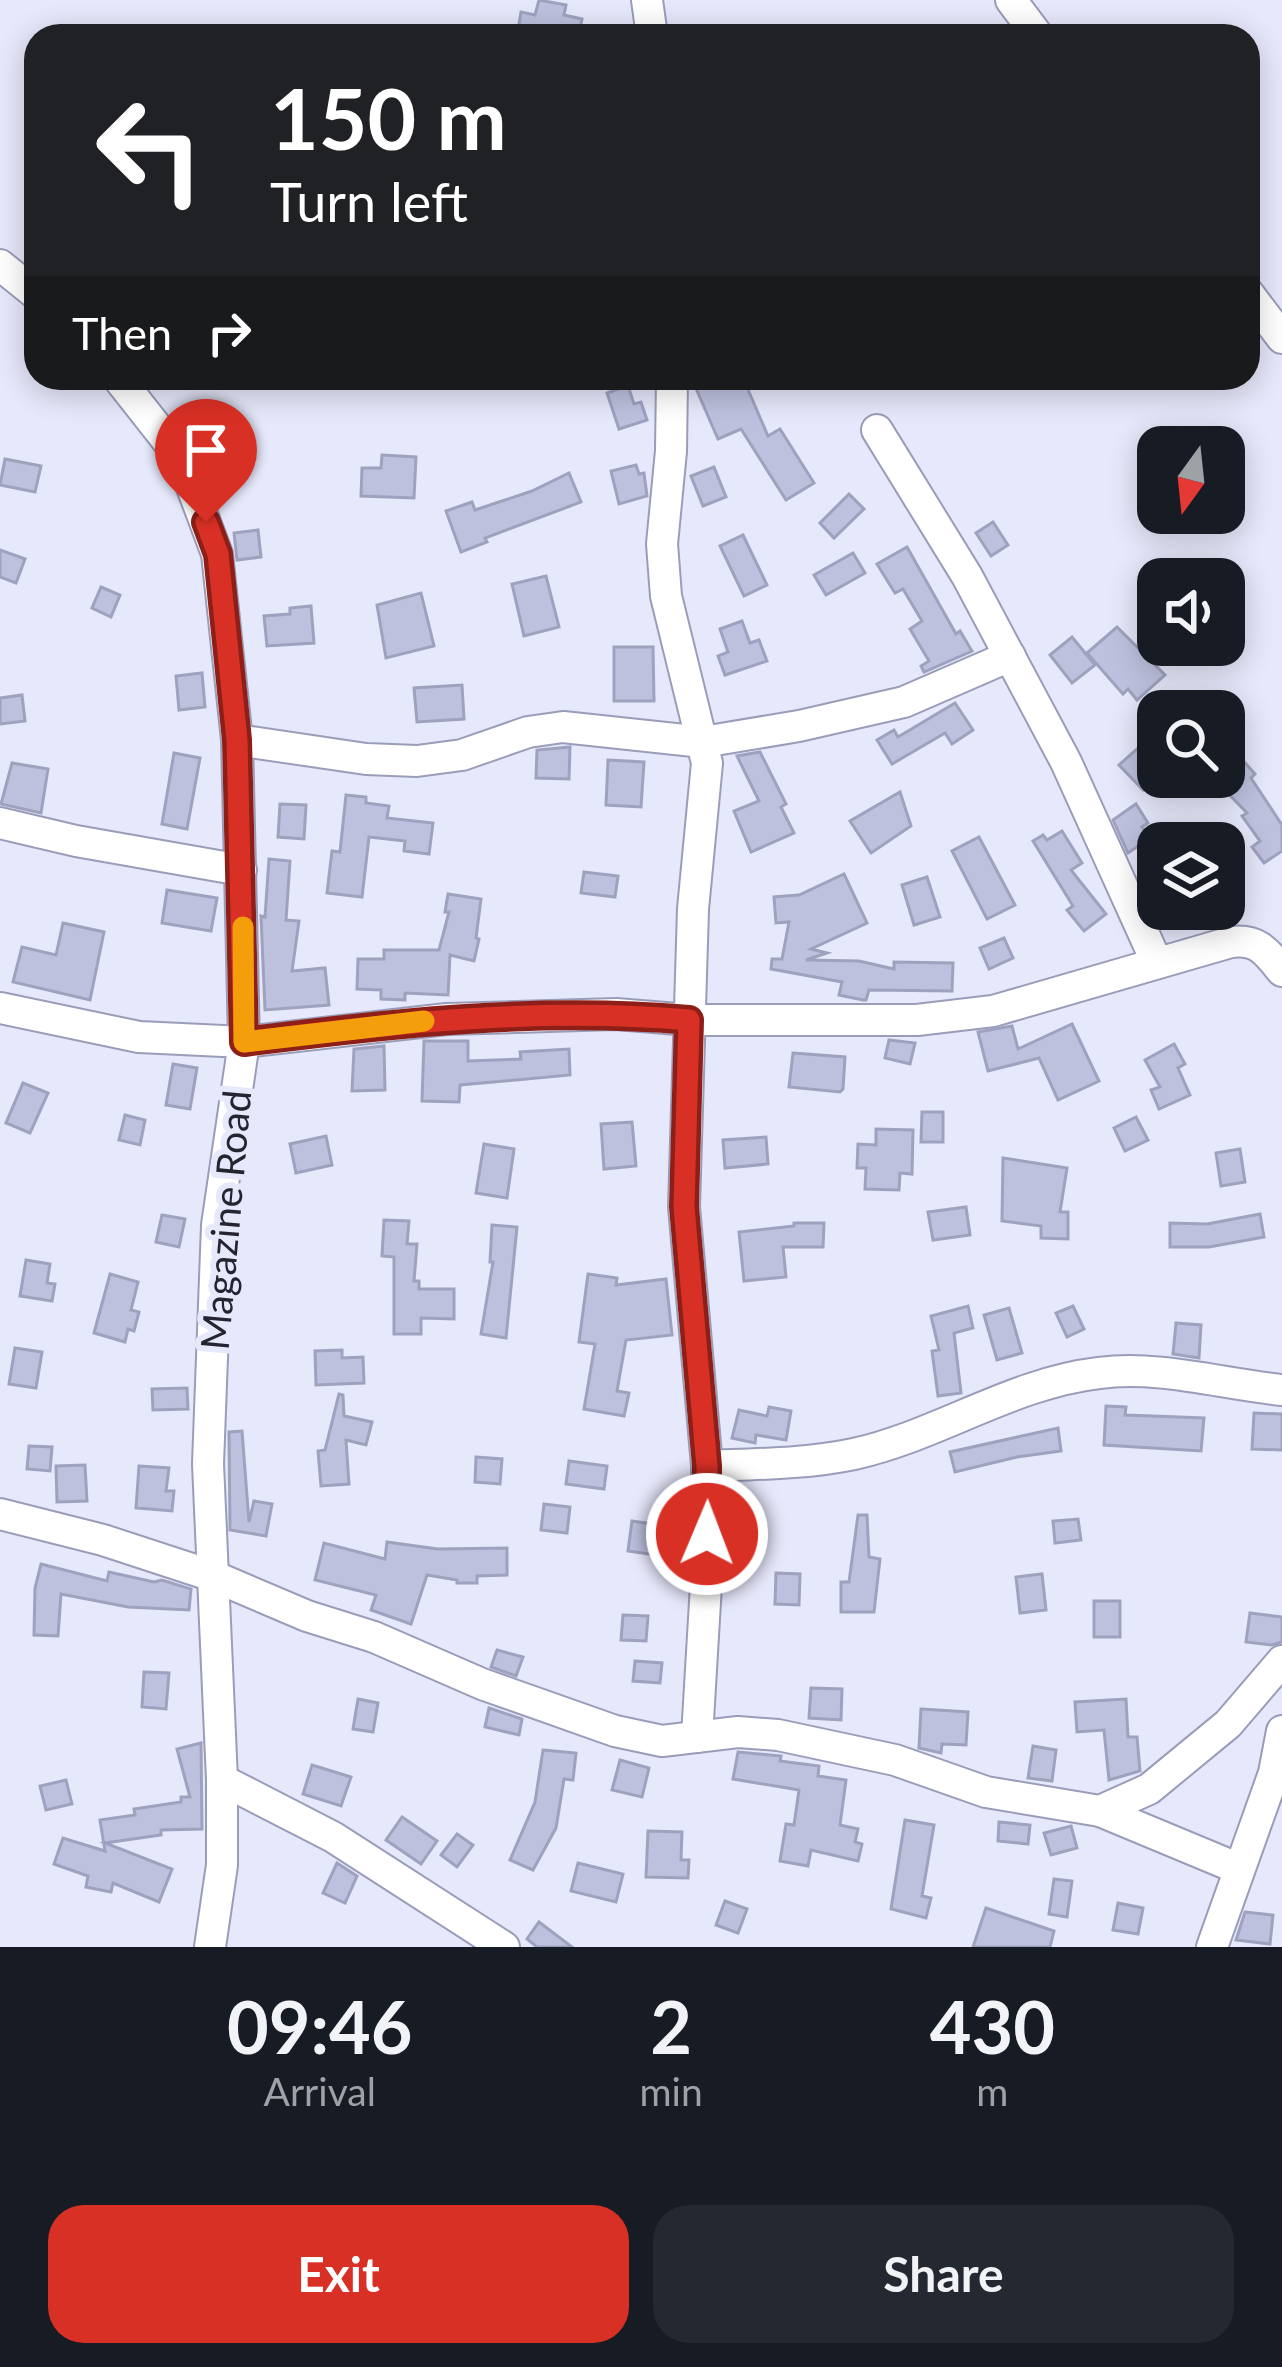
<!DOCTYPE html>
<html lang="en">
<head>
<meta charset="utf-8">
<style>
  :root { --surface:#171b24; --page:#242831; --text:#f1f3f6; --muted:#9ea1a6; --accent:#d93025 }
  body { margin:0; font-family:Lato,sans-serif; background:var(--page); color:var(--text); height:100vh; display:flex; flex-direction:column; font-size:45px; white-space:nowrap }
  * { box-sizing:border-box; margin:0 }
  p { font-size:39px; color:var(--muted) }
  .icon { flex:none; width:66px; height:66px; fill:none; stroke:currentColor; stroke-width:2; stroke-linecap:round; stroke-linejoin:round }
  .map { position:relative; height:1947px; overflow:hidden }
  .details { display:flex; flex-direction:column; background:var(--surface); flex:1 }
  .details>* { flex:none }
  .guide { position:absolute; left:24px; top:24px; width:1236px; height:366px; border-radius:36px; box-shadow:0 6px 30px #0003; background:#202124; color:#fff; overflow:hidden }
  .needle { width:78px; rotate:195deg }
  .fabs { position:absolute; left:1137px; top:426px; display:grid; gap:24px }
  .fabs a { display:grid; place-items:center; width:108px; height:108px; border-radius:24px; background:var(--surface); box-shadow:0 6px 30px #0003; font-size:60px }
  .pin { position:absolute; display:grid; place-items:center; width:102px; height:102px; color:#fff; margin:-123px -51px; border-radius:50% 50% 50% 0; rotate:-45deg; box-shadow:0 0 12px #0007 }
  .pin .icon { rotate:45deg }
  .me { position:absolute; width:132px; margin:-66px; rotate:1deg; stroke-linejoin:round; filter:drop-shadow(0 0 9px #0008) }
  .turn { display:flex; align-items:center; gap:42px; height:252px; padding:0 48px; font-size:54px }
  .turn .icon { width:156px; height:156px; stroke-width:2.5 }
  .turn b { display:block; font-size:84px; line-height:102px }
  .then { display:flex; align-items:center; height:114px; padding:0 48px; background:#0003; gap:24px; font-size:45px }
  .eta { display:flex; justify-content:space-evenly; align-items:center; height:204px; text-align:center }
  .eta b { font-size:72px; font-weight:700; line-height:84px }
  .primary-button { display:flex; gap:24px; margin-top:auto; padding:24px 48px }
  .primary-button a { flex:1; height:138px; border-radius:36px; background:var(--accent); color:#fff; font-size:48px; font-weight:700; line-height:138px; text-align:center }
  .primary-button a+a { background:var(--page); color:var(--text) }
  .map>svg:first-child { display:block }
</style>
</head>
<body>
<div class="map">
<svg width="1282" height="1947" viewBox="0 0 1282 1947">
  <rect width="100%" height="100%" fill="#e6e8fb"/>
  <!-- building -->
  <g fill="#bec1de" stroke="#9fa2be" stroke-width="3">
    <polygon points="539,0 566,5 564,15 582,19 579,36 517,36 521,12 535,15"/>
    <polygon points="713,378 743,378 768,436 780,429 814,483 786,500 741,429 718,439 695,386"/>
    <polygon points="628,386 634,404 641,402 647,420 619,429 607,393"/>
    <polygon points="382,455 416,457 414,498 361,496 362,468 381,468"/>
    <polygon points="5,459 41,466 35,492 0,485"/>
    <polygon points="636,465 639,474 644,473 647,496 619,504 611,471"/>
    <polygon points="714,467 726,497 703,506 691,476"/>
    <polygon points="569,473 581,502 485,538 487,542 461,552 446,511 472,502 475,510 532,491"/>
    <polygon points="849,494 864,509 834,538 820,523"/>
    <polygon points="993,522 1008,545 991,556 976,533"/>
    <polygon points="258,530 261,557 237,560 234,533"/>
    <polygon points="743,535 767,585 744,596 720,546"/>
    <polygon points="907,547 956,634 960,631 972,651 924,672 921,666 929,661 910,629 922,621 903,589 895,593 877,564"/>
    <polygon points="0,550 25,559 16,583 0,577"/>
    <polygon points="853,553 865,573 826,595 814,575"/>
    <polygon points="546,576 559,627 524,636 512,584"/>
    <polygon points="101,587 120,595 111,617 92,608"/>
    <polygon points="421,593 434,646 386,658 377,605"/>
    <polygon points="311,606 314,643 267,646 264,616 290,614 290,608"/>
    <polygon points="742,621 750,643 759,640 767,661 725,675 718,656 728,652 720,629"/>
    <polygon points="1117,627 1165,675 1137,700 1128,689 1123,694 1087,653"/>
    <polygon points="1072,637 1095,665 1072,683 1050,655"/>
    <polygon points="614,647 653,647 654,701 614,701"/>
    <polygon points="202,673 205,707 179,710 176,676"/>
    <polygon points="462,685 464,719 417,722 414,688"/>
    <polygon points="22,695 25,721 0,724 0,698"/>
    <polygon points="955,703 973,730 952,744 945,733 892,764 877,740 894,730 898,737"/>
    <polygon points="1224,739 1255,774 1251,778 1282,825 1282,851 1264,863 1252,847 1260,841 1242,816 1247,813 1212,777 1224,777"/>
    <polygon points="1147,740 1158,752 1149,762 1158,776 1143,790 1119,765"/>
    <polygon points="570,747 569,779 536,778 537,750"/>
    <polygon points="760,752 786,804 781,807 794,833 751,852 734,811 759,801 737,756"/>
    <polygon points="174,753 200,758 187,829 162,824"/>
    <polygon points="608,760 644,762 641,807 606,805"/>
    <polygon points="12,763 48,769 41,813 1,804"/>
    <polygon points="900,792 911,826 871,853 850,821"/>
    <polygon points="346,795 366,797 366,803 389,806 387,818 433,823 429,854 404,851 405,841 369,837 362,897 327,893 332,851 340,852"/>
    <polygon points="280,804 306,805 304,839 278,837"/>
    <polygon points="1136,804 1148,823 1142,827 1150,838 1128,853 1113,820"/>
    <polygon points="1062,831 1082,863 1071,870 1106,914 1084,931 1067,910 1073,906 1033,841 1043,835 1047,840"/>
    <polygon points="979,837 1015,905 987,919 952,851"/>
    <polygon points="269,859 290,861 286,920 299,921 292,971 325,968 329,1005 265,1010 261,916 265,917"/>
    <polygon points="584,872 618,876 615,897 581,893"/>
    <polygon points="844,874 867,923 811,949 827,953 806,960 859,961 894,969 894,962 953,963 952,991 869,990 866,1000 863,1000 839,995 842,982 771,969 772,959 782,959 789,922 776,923 774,897 799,895"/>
    <polygon points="927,877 940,917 914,925 902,885"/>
    <polygon points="167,890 217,898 211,931 162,923"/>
    <polygon points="448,894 481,899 476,938 479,939 474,961 450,955 448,995 405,993 405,1000 381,999 381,990 357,989 358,959 384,959 384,950 439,950 449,912 445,912"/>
    <polygon points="63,923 104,932 90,1000 13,982 22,947 56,955"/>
    <polygon points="1004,938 1013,958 989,969 980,948"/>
    <polygon points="1072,1024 1099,1081 1058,1100 1039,1058 988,1071 978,1032 1012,1026 1018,1049"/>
    <polygon points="889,1040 915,1043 910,1064 885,1058"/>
    <polygon points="424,1041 468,1041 468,1061 521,1059 520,1052 569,1049 570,1075 460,1085 459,1102 422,1101"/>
    <polygon points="1174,1044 1185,1064 1178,1068 1190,1095 1159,1109 1151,1090 1160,1087 1145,1060"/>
    <polygon points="384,1046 385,1090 352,1091 354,1049"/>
    <polygon points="793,1053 845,1057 843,1089 840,1092 789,1087"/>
    <polygon points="173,1064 197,1068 190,1109 166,1105"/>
    <polygon points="23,1083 48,1093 30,1133 6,1123"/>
    <polygon points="922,1112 943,1112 943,1142 921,1142"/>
    <polygon points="125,1115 145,1120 140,1145 119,1140"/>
    <polygon points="1136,1117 1148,1140 1125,1151 1114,1128"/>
    <polygon points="632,1122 636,1166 604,1169 601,1124"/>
    <polygon points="876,1129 913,1130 912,1174 900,1173 899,1190 865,1189 866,1168 857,1168 858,1144 876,1145"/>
    <polygon points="326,1136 332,1165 296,1173 290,1144"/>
    <polygon points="766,1137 768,1164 725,1168 723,1140"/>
    <polygon points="484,1144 514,1149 507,1198 476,1193"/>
    <polygon points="1240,1149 1245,1182 1221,1186 1216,1153"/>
    <polygon points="1003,1158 1067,1168 1060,1212 1068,1212 1068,1239 1041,1238 1041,1226 1002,1221"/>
    <polygon points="966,1207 970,1235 933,1240 928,1212"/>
    <polygon points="1260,1214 1264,1237 1209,1247 1170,1247 1170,1223 1207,1224"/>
    <polygon points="162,1215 185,1219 179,1247 156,1242"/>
    <polygon points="384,1220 409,1221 407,1244 417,1244 414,1281 419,1281 419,1289 454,1289 454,1319 421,1318 421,1334 394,1334 394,1257 382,1256"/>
    <polygon points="794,1223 824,1223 823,1247 783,1247 786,1277 744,1281 739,1232 794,1226"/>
    <polygon points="492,1225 517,1227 506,1338 481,1334 493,1262 490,1262"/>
    <polygon points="26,1260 50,1264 47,1283 55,1284 52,1301 20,1296"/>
    <polygon points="110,1274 138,1282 131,1310 139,1312 134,1331 128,1329 125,1342 94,1333"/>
    <polygon points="588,1274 617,1278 616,1285 666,1279 672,1335 626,1340 617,1391 629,1393 624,1416 584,1409 595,1344 579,1342"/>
    <polygon points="968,1306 973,1328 954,1333 961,1393 938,1396 932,1351 939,1350 931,1316"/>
    <polygon points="1073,1306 1084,1329 1067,1337 1056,1313"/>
    <polygon points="1009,1308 1022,1353 997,1360 984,1315"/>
    <polygon points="1176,1323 1201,1325 1199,1358 1173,1354"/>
    <polygon points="15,1348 42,1352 36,1388 9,1384"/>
    <polygon points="342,1350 342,1358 363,1357 364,1383 316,1385 315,1351"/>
    <polygon points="187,1388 188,1409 153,1410 152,1389"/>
    <polygon points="339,1394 343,1395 344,1416 372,1422 366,1445 346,1440 349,1484 321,1486 318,1451 325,1450"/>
    <polygon points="1106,1406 1126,1407 1125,1415 1204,1418 1201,1451 1104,1445"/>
    <polygon points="769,1407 791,1411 786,1440 756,1435 755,1443 732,1438 739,1410 767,1416"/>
    <polygon points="1254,1413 1282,1414 1282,1450 1252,1449"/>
    <polygon points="1058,1428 1061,1451 1017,1457 955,1472 950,1452"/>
    <polygon points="242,1431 249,1522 254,1501 272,1504 266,1536 230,1530 229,1432"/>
    <polygon points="29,1446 52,1447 50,1471 27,1469"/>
    <polygon points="476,1457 502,1459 500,1484 475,1482"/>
    <polygon points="569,1461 607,1466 604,1489 566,1484"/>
    <polygon points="85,1465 87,1501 57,1502 56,1466"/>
    <polygon points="139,1466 169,1468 166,1491 174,1491 172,1511 136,1508"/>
    <polygon points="544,1504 570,1507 567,1533 541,1530"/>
    <polygon points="858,1515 867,1515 869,1557 880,1559 874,1612 841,1612 841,1582 849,1582"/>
    <polygon points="1078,1519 1081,1540 1055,1543 1053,1521"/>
    <polygon points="632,1521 660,1525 656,1555 628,1551"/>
    <polygon points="731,1528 758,1532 755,1549 728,1545"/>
    <polygon points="387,1542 438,1549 507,1548 507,1575 477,1576 477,1583 457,1583 457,1580 427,1575 411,1624 371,1610 376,1595 315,1580 324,1543 385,1559"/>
    <polygon points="41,1564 107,1581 109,1572 154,1582 162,1580 191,1589 189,1610 128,1607 61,1594 58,1636 34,1635 35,1588"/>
    <polygon points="776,1573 800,1574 799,1605 775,1604"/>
    <polygon points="1042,1574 1046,1610 1020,1613 1016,1577"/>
    <rect x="1094" y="1601" width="26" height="36"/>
    <polygon points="1250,1613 1282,1617 1282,1642 1272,1645 1246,1642"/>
    <polygon points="623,1615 648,1616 646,1641 621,1640"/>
    <polygon points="497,1650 523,1657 516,1676 491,1667"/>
    <polygon points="635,1661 662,1663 660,1683 633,1681"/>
    <polygon points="144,1672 169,1673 166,1709 142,1707"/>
    <polygon points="811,1688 842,1689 841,1720 809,1718"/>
    <polygon points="358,1699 378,1703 373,1732 353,1729"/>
    <polygon points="1126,1699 1128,1737 1137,1737 1140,1771 1109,1780 1104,1730 1077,1732 1075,1702"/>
    <polygon points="489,1708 522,1719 519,1735 485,1727"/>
    <polygon points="921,1709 968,1712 966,1745 942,1744 941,1753 919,1748"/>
    <polygon points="201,1743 202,1829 161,1830 161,1835 105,1843 172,1869 159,1902 113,1883 111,1892 86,1887 88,1876 54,1864 63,1838 105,1851 100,1820 135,1815 134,1809 181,1802 181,1797 190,1797 177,1749"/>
    <polygon points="1033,1746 1056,1750 1052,1781 1028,1778"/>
    <polygon points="543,1750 576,1753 573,1780 564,1779 556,1828 533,1870 510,1860 535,1802"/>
    <polygon points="738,1752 781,1756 780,1761 819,1766 818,1776 846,1780 840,1825 858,1829 855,1842 862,1844 858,1861 811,1850 808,1866 780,1861 786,1824 794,1825 799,1790 733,1779"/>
    <polygon points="620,1760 649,1768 642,1797 612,1790"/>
    <polygon points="312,1765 351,1777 341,1806 303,1794"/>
    <polygon points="66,1780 72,1804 46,1810 40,1786"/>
    <polygon points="402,1817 437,1841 421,1864 386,1840"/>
    <polygon points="905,1820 934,1825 922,1896 931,1898 926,1918 891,1909"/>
    <polygon points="999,1822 1030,1825 1028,1844 998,1841"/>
    <polygon points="1071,1826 1077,1848 1051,1855 1044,1833"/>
    <polygon points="648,1831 682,1832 681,1860 689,1860 688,1878 646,1877"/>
    <polygon points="457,1834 473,1845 457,1867 441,1855"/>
    <polygon points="337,1863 357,1876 345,1903 323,1893"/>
    <polygon points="578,1863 623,1874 616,1902 571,1891"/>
    <polygon points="1054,1879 1072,1881 1067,1917 1049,1914"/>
    <polygon points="725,1901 747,1909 738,1933 716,1925"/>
    <polygon points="1118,1903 1143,1908 1138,1934 1113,1930"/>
    <polygon points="986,1908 1054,1931 1050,1947 973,1947"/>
    <polygon points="1245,1912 1273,1915 1270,1944 1236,1940"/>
    <polygon points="539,1922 572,1947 537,1947 527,1939"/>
  </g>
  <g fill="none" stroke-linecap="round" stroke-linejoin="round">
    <!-- minor casing -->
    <g stroke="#9a9db9" stroke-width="34">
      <g id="minor">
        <polyline points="647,0 652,36"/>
        <polyline points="1011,0 1038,36"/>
        <polyline points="0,265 36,294"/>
        <polyline points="1248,293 1282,338"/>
        <polyline points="118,378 181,458 217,554 237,740 244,1042 217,1225 208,1464 222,1780 222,1865 210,1947"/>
        <polyline points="672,378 671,451 662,544 666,596 707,763 693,909 684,1207 707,1466 707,1568 697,1737"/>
        <polyline points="877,430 967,576 1066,762 1157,963"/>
        <polyline points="237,740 366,759 417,761 462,755 528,732 563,727 703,742 799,726 904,702 1010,656"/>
        <polyline points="0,823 76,841 241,870"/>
        <path d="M0,1008l139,29 105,5 203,-23 169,-5 74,6h227l76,-9 238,-69c27,-3 35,9 51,29"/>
        <path d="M707,1466c49,-2 99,-2 147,-12 85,-19 158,-71 245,-81 60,-8 123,11 183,17"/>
        <polyline points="0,1514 103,1540 213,1576 307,1616 374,1637 482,1684 615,1731 662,1741 738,1732 778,1735 895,1760 986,1792 1100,1811 1149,1789 1228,1724 1282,1661"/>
        <polyline points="222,1780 333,1837 504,1947"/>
        <polyline points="1100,1811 1237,1868"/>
        <polyline points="1212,1947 1274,1773 1282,1731"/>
      </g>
    </g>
    <!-- minor -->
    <use href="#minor" stroke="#fff" stroke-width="30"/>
  </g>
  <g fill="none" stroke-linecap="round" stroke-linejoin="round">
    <!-- route casing -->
    <g stroke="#8d1f18" stroke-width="30">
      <path id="route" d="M206,522l12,32 19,186 7,302c148,-19 296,-35 445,-22l-5,187 23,259v68"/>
    </g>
    <!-- route -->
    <use href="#route" stroke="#d93025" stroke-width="21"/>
    <!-- slow -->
    <polyline stroke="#f59e0b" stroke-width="21" points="243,927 244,1042 424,1021"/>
  </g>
  <g text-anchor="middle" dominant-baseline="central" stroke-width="12" stroke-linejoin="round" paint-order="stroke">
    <!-- street labels -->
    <g font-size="39" fill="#252531" stroke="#e6e8fb">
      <text transform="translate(225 1220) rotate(-85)">Magazine Road</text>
    </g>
  </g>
</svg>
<div class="fabs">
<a><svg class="needle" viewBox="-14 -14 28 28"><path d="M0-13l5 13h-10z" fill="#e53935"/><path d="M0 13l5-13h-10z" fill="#9ea1a6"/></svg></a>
<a><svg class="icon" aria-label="sound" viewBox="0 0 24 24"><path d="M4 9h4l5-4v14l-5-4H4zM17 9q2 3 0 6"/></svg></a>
<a><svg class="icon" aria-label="search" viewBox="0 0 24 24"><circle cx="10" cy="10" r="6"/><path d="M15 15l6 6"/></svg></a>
<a><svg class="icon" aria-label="layers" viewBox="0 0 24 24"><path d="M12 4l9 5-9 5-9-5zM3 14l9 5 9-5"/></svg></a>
</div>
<div class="pin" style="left:206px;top:522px;background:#d93025"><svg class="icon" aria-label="arrive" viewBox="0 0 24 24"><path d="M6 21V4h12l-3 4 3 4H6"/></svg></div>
<svg class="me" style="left:707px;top:1534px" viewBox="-20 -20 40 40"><circle r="17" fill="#d93025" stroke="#fff" stroke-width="3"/><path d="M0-11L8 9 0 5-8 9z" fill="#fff"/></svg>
<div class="guide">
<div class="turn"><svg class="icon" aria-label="left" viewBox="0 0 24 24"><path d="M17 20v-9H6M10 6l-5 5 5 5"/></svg><div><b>150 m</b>Turn left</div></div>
<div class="then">Then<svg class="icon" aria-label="right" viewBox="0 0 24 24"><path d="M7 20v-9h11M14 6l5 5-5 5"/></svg></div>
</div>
</div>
<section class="details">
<div class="eta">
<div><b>09:46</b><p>Arrival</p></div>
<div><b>2</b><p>min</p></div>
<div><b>430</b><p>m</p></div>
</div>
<div class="primary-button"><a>Exit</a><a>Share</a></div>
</section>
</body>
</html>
